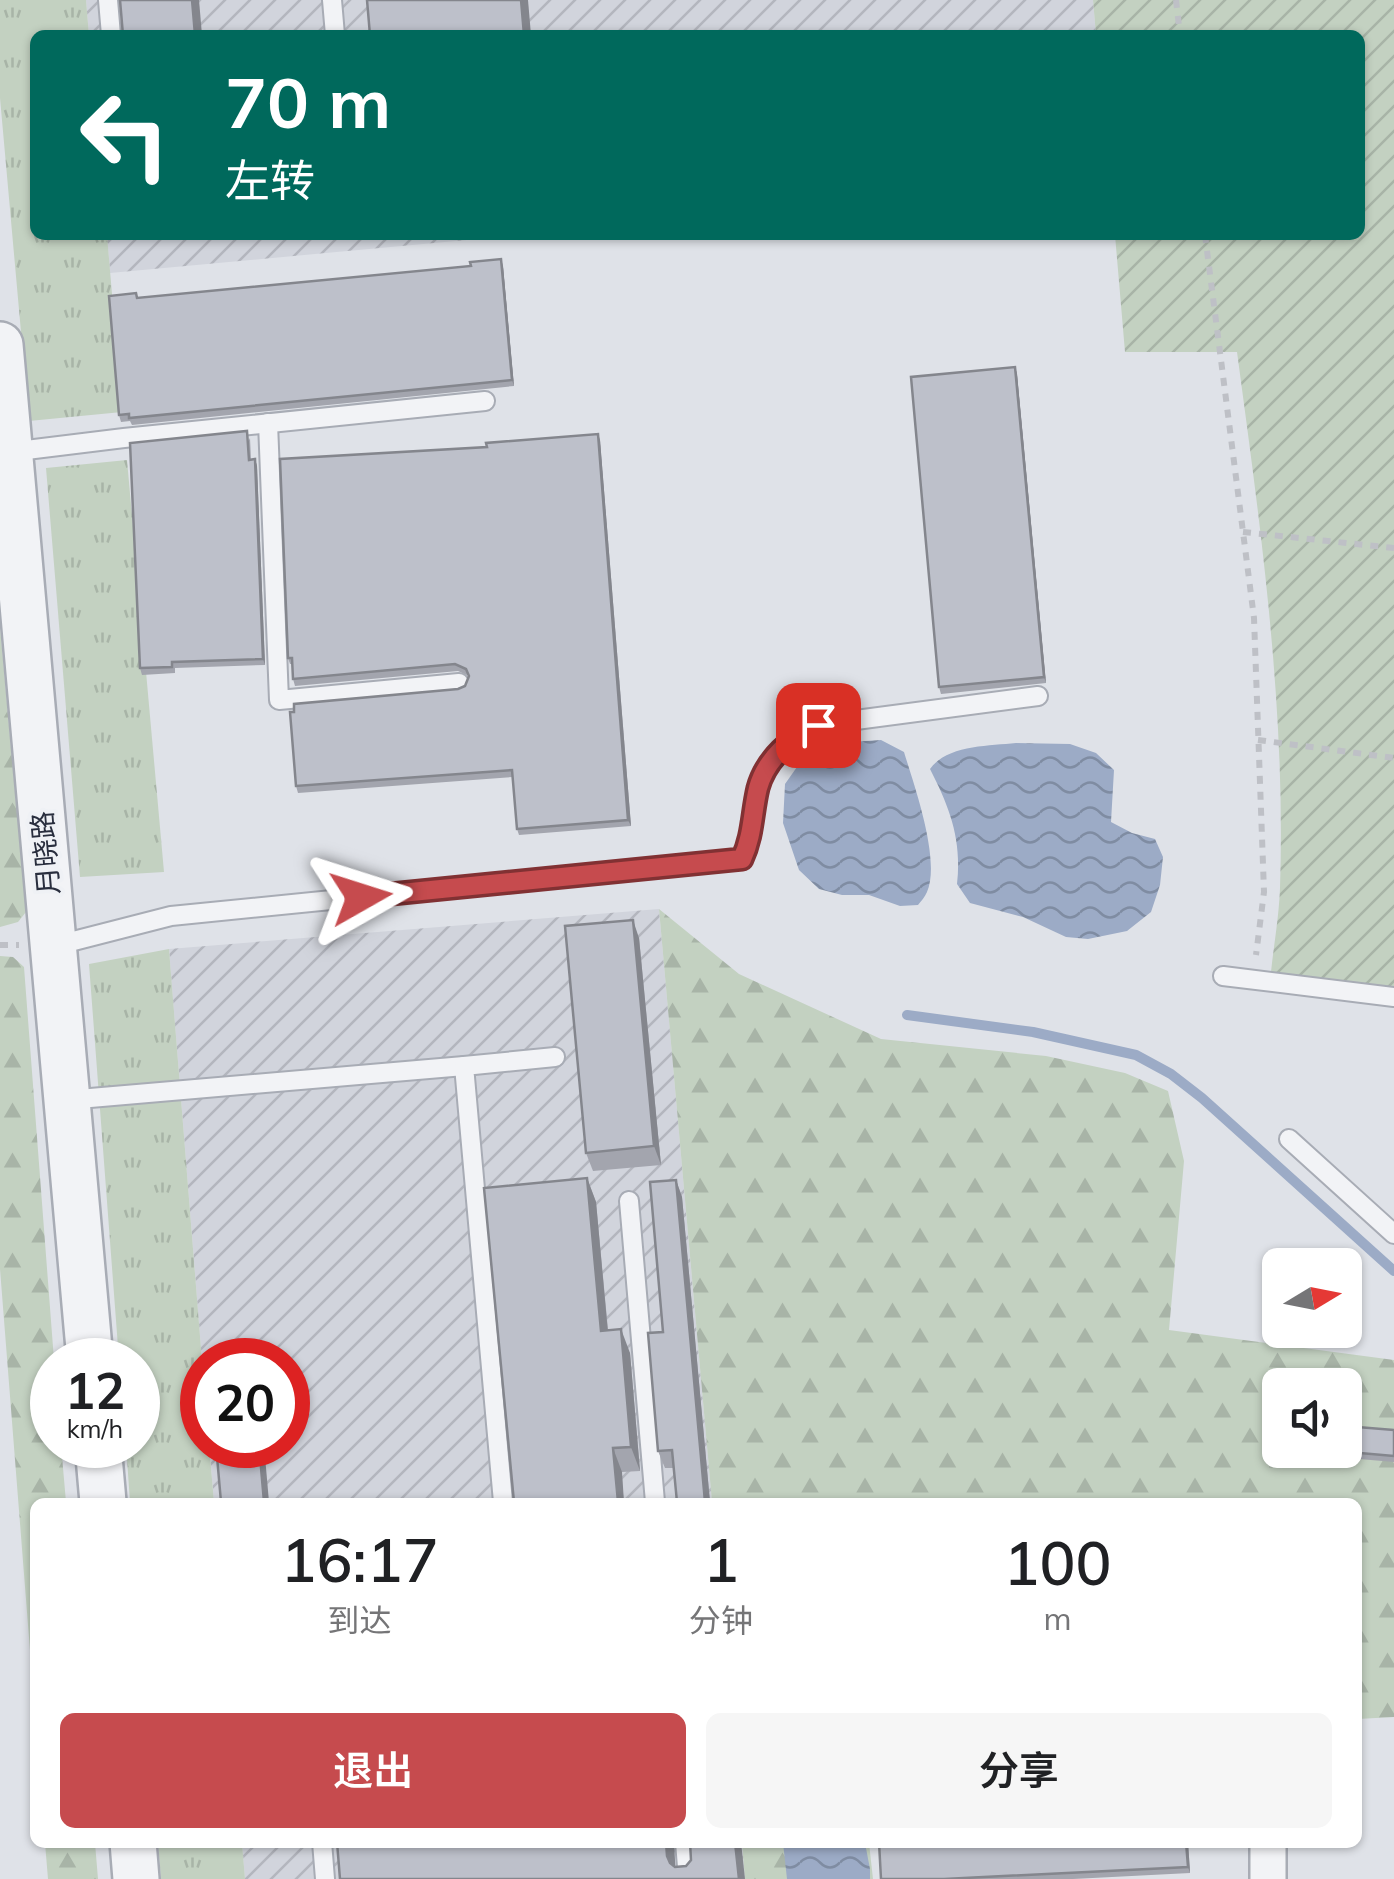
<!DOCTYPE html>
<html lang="zh">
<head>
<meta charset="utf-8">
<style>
  :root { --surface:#fff; --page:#f6f6f6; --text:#202124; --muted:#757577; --accent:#c64b4e }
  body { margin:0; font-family:Mulish,"Noto Sans SC",sans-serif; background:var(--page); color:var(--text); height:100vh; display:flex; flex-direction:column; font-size:38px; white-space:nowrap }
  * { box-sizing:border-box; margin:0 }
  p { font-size:32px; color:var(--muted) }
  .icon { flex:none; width:55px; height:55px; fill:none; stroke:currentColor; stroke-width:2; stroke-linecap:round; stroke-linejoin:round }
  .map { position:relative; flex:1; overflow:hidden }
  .details { position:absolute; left:30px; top:1498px; width:1332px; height:350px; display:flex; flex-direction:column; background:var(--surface); border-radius:15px; box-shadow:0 2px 8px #0004 }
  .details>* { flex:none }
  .hud { position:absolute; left:30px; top:30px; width:1335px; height:210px; border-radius:15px; box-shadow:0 2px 8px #0004; background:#00695c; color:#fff; overflow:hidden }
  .needle { width:65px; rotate:80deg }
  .tools { position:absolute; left:1262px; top:1248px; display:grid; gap:20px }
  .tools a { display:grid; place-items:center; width:100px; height:100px; border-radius:15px; background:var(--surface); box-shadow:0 2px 8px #0004; font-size:50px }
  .speed { position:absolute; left:30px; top:1338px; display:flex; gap:20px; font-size:50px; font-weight:700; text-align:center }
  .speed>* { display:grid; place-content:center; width:130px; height:130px; border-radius:50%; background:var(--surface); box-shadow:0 2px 8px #0004; line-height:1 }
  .speed small { font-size:25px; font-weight:400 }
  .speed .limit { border:15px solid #d22; background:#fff; color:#111 }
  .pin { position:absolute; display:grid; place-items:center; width:85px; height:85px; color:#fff; margin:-42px; border-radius:20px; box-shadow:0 5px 15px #0006 }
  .me { position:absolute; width:110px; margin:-55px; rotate:84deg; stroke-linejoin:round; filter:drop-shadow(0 0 8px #0008) }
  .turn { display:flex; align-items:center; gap:35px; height:210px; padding:0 30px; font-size:45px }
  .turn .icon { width:130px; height:130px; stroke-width:2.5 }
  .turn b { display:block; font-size:70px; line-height:85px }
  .eta { display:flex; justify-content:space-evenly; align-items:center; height:170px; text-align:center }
  .eta b { font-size:60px; font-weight:600; line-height:70px }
  .cta { display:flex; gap:20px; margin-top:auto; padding:20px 30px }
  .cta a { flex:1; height:115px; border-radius:15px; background:var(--accent); color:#fff; font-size:40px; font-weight:600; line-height:115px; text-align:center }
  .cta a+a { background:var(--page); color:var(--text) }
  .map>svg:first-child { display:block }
</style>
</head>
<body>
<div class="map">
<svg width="1394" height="1879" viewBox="0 0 1394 1879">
  <defs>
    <pattern id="industrial-furrows" width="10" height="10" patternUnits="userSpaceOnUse" patternTransform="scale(2.5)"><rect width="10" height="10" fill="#d1d4dc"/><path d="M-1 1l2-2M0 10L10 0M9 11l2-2" fill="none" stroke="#b3b6be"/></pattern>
    <pattern id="grass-tufts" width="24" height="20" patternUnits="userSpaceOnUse" patternTransform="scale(2.5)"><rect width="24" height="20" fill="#c3d1c1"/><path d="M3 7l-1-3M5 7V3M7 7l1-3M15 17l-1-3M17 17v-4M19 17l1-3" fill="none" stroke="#a8b4a7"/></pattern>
    <pattern id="forest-firs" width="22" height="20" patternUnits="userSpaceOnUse" patternTransform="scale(2.5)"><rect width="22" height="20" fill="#c3d1c1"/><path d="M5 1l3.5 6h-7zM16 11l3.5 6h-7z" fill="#a8b4a7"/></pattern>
    <pattern id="garden-furrows" width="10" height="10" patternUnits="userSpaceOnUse" patternTransform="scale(2.5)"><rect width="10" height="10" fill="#c3d1c1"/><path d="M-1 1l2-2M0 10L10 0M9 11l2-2" fill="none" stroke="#a8b4a7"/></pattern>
    <pattern id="water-waves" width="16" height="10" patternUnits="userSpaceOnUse" patternTransform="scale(2.5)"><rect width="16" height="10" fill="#9cabc6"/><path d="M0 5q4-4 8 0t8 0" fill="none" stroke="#7f8ca2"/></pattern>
  </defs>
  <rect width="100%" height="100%" fill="#dfe2e8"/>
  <!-- industrial -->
  <g fill="url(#industrial-furrows)">
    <polygon points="86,0 1093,0 1096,35 89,35"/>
    <polygon points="107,235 520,235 110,273"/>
    <polygon points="659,909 712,1502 214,1502 209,1445 288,1445 288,1360 202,1361 169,949"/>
    <polygon points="242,1843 743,1843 746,1879 245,1879"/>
  </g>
  <!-- grass -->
  <g fill="url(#grass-tufts)">
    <polygon points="0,0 86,0 89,35 35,35 35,235 107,235 122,412 29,421 0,98"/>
    <polygon points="127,460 164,872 80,877 46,468"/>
    <polygon points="169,949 202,1361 202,1445 209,1445 214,1502 130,1502 126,1445 138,1445 138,1360 119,1360 89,964"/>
    <polygon points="158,1843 242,1843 245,1879 161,1879"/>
  </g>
  <!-- forest -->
  <g fill="url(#forest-firs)" fill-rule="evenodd">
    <polygon points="0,627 26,912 18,922 0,927"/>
    <path d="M659,909l80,65 142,65 165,17 79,17 43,18 16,70 -15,169 225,30v357l-36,2v-217h-646zM1280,1385h65v65h-65z"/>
    <polygon points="0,956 13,957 24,967 54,1360 52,1445 61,1445 66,1502 35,1502 35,1714 0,1269"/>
    <polygon points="45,1843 95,1843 98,1879 48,1879"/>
    <polygon points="742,1843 869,1843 873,1879 745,1879"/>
  </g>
  <!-- garden -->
  <path fill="url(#garden-furrows)" d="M1093,0h301v988l-123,-16c3,-28 8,-56 9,-84 6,-180 -19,-358 -43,-536h-112l-10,-117h245v-200h-264z"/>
  <!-- water -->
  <g fill="url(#water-waves)">
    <path d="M881,740l23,12c10,33 37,108 23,140 -2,5 -6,9 -9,13l-18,1 -31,-11h-27l-23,-6 -20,-19 -16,-47 2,-39 19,-27 15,-13z"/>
    <path d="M1016,743l54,1 26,9 18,17 -3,52 21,11 23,6 8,18 -3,28 -9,27 -24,19 -39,8 -22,-2 -43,-20 -53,-14 -13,-19c5,-44 -7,-76 -27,-115 17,-24 58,-23 86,-26z"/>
    <polygon points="783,1843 865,1843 870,1869 870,1879 787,1879"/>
  </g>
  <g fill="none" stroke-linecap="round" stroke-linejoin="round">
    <!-- stream -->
    <polyline stroke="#9cabc6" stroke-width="10" points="907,1015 1033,1032 1136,1055 1171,1074 1202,1098 1394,1271"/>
    <!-- service casing -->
    <g stroke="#a8acb5" stroke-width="22">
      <g id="service">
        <polyline points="108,0 111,35"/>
        <polyline points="332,0 335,35"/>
        <polyline points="268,423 279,700 459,683"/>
        <polyline points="10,452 124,438 485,401"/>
        <path d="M54,946l117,-30 571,-57c11,-23 10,-46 16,-71 7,-29 34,-51 60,-63l220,-29"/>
        <polyline points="1223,976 1394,997"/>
        <polyline points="67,1100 464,1066"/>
        <polyline points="1289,1139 1394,1234"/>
        <polyline points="629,1201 655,1502"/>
        <polyline points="503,1502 464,1066 555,1057"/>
        <polyline points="322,1842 325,1879"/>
        <polyline points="685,1842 688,1879"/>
      </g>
    </g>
    <!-- minor casing -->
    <g stroke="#a8acb5" stroke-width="40">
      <polyline id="minor" points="1268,1879 1268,1842"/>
    </g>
    <!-- tertiary casing -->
    <g stroke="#a8acb5" stroke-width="50">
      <g id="tertiary">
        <polyline points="0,345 90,1360"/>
        <polyline points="98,1445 103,1502"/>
        <polyline points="133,1842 136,1879"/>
      </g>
    </g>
    <!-- path -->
    <g stroke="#bec0c6" stroke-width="6" stroke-dasharray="8 8" stroke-linecap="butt">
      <polyline points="1176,0 1180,35"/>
      <polyline points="1205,235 1254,618 1264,892 1256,955"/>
      <polyline points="1243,532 1394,548"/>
      <polyline points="1258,740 1394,758"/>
      <polyline points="0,945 19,945"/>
    </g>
    <!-- service -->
    <use href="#service" stroke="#f2f3f6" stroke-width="18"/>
    <!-- minor -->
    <use href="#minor" stroke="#f2f3f6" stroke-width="35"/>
    <!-- tertiary -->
    <use href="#tertiary" stroke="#f2f3f6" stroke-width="45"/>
  </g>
  <!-- wall -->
  <g fill="#a3a5ae">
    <polygon points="503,266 514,386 132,425 130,421 121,422 119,415 136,293 138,298"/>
    <polygon points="1015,367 1017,374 1046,683 941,694 939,687"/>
    <polygon points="250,438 251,460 255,459 257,466 265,665 175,668 175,673 142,675 140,668"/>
    <polygon points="600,440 631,826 519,835 517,829 513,777 298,793 296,786 465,686 469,676 458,671 295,686 293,679 292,664 290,664 288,658"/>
    <polygon points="639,938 661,1165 593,1171 586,1153"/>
    <polygon points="587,1178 596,1202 608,1330 630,1353 640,1471 622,1472 514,1502"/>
    <polygon points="676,1180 682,1197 710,1502 677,1502 674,1468 665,1468 658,1451 663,1332"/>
    <polygon points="1280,1420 1280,1450 1345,1450 1394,1430 1394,1462 1278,1452 1275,1446"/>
    <polygon points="879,1842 1188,1842 1190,1873 1073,1879 881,1879"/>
  </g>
  <!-- shaded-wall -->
  <g fill="#84868d">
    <polygon points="192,0 199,0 202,35 195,35"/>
    <polygon points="521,0 528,0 531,35 524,35"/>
    <polygon points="501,259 503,266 514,386 512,380"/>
    <polygon points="1015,367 1017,374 1046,683 1044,677"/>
    <polygon points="598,434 600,440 631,826 628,820"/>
    <polygon points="255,459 257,466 265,665 263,659"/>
    <polygon points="633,920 639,938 661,1165 654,1146"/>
    <polygon points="587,1178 596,1202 610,1355 601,1331"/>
    <polygon points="676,1180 682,1197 710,1502 705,1502"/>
    <polygon points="621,1329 630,1353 640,1471 631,1447"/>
    <polygon points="259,1445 264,1445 269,1502 264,1502"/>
    <polygon points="613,1448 622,1472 624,1502 618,1502"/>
    <polygon points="666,1842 674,1842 676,1879 667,1856"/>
    <polygon points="735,1842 741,1842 745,1879 739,1879"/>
    <polygon points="1186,1842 1188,1842 1190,1873 1188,1867"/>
  </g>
  <!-- building -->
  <g fill="#bdc0ca" stroke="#84868d" stroke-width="2.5">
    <polygon points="120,0 192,0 195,35 123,35"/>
    <polygon points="367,0 521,0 524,35 370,35"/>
    <polygon points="501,259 512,380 129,418 129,414 119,415 109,296 136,293 137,298 471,266 470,262"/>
    <polygon points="1015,367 1044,677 939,687 911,377"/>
    <polygon points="247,431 249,460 255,459 263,659 172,662 172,667 140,668 130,443"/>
    <polygon points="598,434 628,820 517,829 512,770 296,786 290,712 294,712 294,704 458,689 465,686 469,676 466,669 455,664 293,679 292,658 288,658 280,459 487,447 486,443"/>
    <polygon points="633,920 654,1146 586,1153 565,926"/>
    <polygon points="587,1178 601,1331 621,1329 631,1447 613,1448 618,1502 514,1502 484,1188"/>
    <polygon points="676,1180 705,1502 677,1502 672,1450 658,1451 648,1333 663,1332 650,1182"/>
    <polygon points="1278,1420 1280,1420 1280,1446 1275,1446"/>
    <polygon points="1345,1426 1394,1430 1394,1456 1326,1450 1345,1450"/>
    <polygon points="216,1445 259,1445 264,1502 221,1502"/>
    <polygon points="337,1842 666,1842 667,1856 670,1863 675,1867 686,1866 691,1860 690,1842 735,1842 739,1879 340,1879"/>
    <polygon points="879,1842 1186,1842 1188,1867 944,1879 881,1879"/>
  </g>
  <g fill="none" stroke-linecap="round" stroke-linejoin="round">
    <!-- route casing -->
    <g stroke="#813133" stroke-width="25">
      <path id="route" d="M361,897l381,-38c11,-23 10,-46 16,-71 8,-29 33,-51 60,-63"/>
    </g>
    <!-- route -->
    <use href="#route" stroke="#c64b4e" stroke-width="18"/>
  </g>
  <g text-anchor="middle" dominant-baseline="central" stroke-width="8" stroke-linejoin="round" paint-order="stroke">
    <!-- street labels -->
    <g font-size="28" fill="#292e3e" stroke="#eff1f5">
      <text transform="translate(45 853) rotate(-95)">月晓路</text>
    </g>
  </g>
</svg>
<div class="tools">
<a><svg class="needle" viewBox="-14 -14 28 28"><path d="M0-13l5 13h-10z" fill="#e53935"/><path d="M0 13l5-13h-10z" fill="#757577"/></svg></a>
<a><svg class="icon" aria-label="sound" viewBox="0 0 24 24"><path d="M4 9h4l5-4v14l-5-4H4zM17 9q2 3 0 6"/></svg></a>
</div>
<div class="speed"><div>12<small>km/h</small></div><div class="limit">20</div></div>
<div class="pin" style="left:818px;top:725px;background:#d93025"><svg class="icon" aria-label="arrive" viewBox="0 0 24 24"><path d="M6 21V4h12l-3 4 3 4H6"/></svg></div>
<svg class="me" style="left:361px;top:897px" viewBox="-20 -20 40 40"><path d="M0-17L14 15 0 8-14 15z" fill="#c64b4e" stroke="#fff" stroke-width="4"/></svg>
<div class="hud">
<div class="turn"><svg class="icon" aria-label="left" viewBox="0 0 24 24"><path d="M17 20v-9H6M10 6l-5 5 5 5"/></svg><div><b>70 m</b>左转</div></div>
</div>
<section class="details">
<div class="eta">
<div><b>16:17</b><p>到达</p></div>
<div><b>1</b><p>分钟</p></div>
<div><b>100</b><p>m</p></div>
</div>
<div class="cta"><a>退出</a><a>分享</a></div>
</section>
</div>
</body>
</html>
